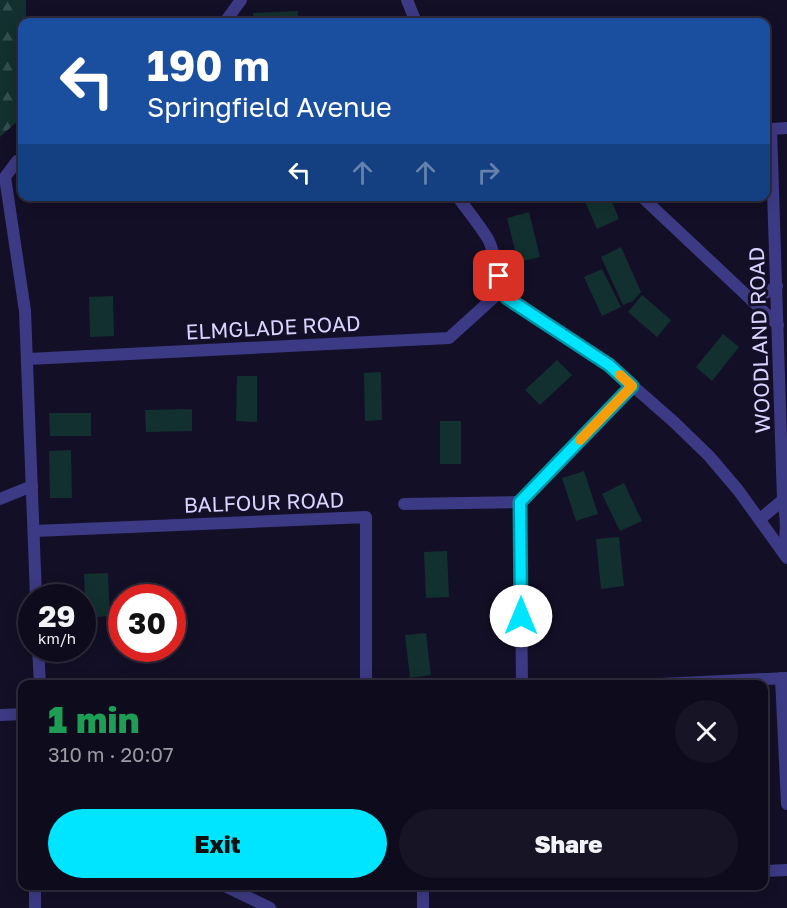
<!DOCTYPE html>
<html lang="en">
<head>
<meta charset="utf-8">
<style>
  :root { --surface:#0e0b1c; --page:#171425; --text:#f1f3f6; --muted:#9b9ba3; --line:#2e2b3b; --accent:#00e5ff }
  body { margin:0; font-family:"Golos Text",sans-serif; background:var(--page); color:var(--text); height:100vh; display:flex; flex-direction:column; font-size:22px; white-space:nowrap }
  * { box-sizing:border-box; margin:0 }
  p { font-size:20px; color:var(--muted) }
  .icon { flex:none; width:33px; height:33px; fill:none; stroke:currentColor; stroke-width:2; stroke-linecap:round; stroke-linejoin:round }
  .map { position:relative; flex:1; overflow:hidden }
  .sheet { position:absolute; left:18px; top:680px; width:750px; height:210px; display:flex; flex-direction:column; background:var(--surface); border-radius:12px; box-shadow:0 3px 15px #0003,0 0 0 2px var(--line) }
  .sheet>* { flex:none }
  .hud { position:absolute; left:18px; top:18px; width:752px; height:183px; border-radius:12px; box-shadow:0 3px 15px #0003,0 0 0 2px var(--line); background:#1a4fa0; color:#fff; overflow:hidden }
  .speed { position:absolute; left:18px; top:584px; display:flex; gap:12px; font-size:30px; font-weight:700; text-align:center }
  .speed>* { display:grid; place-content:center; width:78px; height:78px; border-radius:50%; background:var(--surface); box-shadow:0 3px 15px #0003,0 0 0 2px var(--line); line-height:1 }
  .speed small { font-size:15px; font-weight:400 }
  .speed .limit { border:9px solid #d22; background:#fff; color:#111 }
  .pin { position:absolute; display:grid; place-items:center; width:51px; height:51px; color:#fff; margin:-26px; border-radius:12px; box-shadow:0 3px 9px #0006 }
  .me { position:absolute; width:66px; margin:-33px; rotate:0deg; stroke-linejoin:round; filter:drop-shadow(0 0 4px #0008) }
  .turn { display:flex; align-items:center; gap:21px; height:126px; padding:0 30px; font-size:27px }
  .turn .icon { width:78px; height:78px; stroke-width:2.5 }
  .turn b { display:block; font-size:42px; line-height:51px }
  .lanes { display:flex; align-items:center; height:57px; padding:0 30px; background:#0003; justify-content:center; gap:30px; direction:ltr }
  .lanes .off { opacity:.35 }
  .round { display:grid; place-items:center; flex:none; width:63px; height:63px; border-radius:32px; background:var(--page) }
  .summary { display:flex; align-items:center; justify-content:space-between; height:102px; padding:0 30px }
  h1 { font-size:36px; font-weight:800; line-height:45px; color:#1e9e55 }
  .action { display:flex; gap:12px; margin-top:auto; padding:12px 30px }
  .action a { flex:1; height:69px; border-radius:36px; background:var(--accent); color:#111; font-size:24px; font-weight:800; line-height:69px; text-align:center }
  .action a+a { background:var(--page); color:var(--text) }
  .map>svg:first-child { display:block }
</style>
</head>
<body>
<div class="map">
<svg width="787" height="908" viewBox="0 0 787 908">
  <defs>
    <pattern id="forest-firs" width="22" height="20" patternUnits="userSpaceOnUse" patternTransform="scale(1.5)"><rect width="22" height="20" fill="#12302f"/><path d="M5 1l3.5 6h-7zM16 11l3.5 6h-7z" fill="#344d4e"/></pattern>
  </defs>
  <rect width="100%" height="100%" fill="#130f26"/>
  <!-- forest -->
  <polygon fill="url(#forest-firs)" points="0,0 26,0 26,22 22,22 22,117 0,137"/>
  <!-- pitch -->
  <g fill="#12302f">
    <polygon points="298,11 298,22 253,22 253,13"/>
    <polygon points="583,197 610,197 619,219 597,229"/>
    <polygon points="529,212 540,257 518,262 507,218"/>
    <polygon points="621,247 641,292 633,301 623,305 601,257"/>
    <polygon points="602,269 621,307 602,316 584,277"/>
    <polygon points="642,295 671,320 657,337 628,312"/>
    <polygon points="113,296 114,336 90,337 89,297"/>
    <polygon points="723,334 739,347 712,381 696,367"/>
    <polygon points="557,360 572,375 540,405 525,390"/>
    <polygon points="381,372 382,420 365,421 364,373"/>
    <polygon points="237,376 257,376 257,422 236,421"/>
    <polygon points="192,409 192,431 146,432 145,410"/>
    <polygon points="49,413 91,413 91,436 50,436"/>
    <rect x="440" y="421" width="21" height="43"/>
    <polygon points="71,450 72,498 50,498 49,451"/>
    <polygon points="584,471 598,514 576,521 562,478"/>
    <polygon points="624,483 642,521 620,531 602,494"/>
    <polygon points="619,537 624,586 601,589 596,539"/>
    <polygon points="447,551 449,597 426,598 424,552"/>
    <polygon points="108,573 110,616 86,618 84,574"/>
    <polygon points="426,633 431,675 410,678 405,635"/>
  </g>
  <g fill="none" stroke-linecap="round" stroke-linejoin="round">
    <!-- minor -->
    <g stroke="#3d3a85" stroke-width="12">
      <polyline points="407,0 416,22"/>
      <polyline points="225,22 241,0"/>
      <polyline points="22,162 17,161 5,177 25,311 36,597"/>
      <path d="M457,196c10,14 22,28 31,43 10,19 7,42 19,59l102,67 65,57 35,34 29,34 49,68"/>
      <polyline points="641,196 778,325"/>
      <polyline points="752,301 777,286"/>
      <polyline points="28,359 449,338 502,290"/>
      <polyline points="0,499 32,486"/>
      <polyline points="404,504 520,502"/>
      <polyline points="760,519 783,500"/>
      <polyline points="34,531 366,517 366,684"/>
      <path d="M783,550c4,-15 3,-35 0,-50l-12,-371 16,-1"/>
      <polyline points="38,648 40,684"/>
      <polyline points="781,678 787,804"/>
      <polyline points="522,684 520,502 632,386"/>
      <polyline points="661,684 787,678"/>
      <polyline points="0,715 22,714"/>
      <polyline points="764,871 787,870"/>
      <polyline points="35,885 35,908"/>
      <polyline points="223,885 270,908"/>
      <polyline points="423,885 423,908"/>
    </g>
  </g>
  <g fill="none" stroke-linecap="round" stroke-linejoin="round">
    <!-- route casing -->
    <g stroke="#0095a6" stroke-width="15">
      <polyline id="route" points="499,276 502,290 507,298 609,365 632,386 520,502 521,616"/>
    </g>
    <!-- route -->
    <use href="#route" stroke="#00e5ff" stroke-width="10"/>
    <!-- slow -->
    <polyline stroke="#f59e0b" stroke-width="10" points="580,440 632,386 620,375"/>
  </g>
  <g text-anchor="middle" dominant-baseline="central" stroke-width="6" stroke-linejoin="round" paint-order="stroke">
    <!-- street labels -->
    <g font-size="21" fill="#d9d4ff" stroke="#130f26">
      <text transform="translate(273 327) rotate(-3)">ELMGLADE ROAD</text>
      <text transform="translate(759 340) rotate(-92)">WOODLAND ROAD</text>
      <text transform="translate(264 502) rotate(-2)">BALFOUR ROAD</text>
    </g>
  </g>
</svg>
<div class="speed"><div>29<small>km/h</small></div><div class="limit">30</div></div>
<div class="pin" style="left:499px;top:276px;background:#d93025"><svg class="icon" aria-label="arrive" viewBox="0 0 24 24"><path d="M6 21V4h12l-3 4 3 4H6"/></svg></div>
<svg class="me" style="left:521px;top:616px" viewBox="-20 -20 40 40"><circle r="19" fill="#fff"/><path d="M0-13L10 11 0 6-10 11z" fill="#00e5ff"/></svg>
<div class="hud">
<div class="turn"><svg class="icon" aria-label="left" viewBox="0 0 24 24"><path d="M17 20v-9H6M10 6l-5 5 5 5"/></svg><div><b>190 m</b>Springfield Avenue</div></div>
<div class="lanes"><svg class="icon" aria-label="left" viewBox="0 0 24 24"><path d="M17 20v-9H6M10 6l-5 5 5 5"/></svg><svg class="icon off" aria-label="ahead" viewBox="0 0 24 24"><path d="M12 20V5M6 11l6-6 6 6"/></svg><svg class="icon off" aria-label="ahead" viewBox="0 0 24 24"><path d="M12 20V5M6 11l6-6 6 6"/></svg><svg class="icon off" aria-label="right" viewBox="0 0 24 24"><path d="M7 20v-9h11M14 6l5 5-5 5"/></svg></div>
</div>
<section class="sheet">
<div class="summary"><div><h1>1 min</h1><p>310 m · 20:07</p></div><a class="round"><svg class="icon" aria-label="close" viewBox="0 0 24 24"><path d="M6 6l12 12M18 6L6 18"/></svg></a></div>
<div class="action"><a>Exit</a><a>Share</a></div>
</section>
</div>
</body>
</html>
